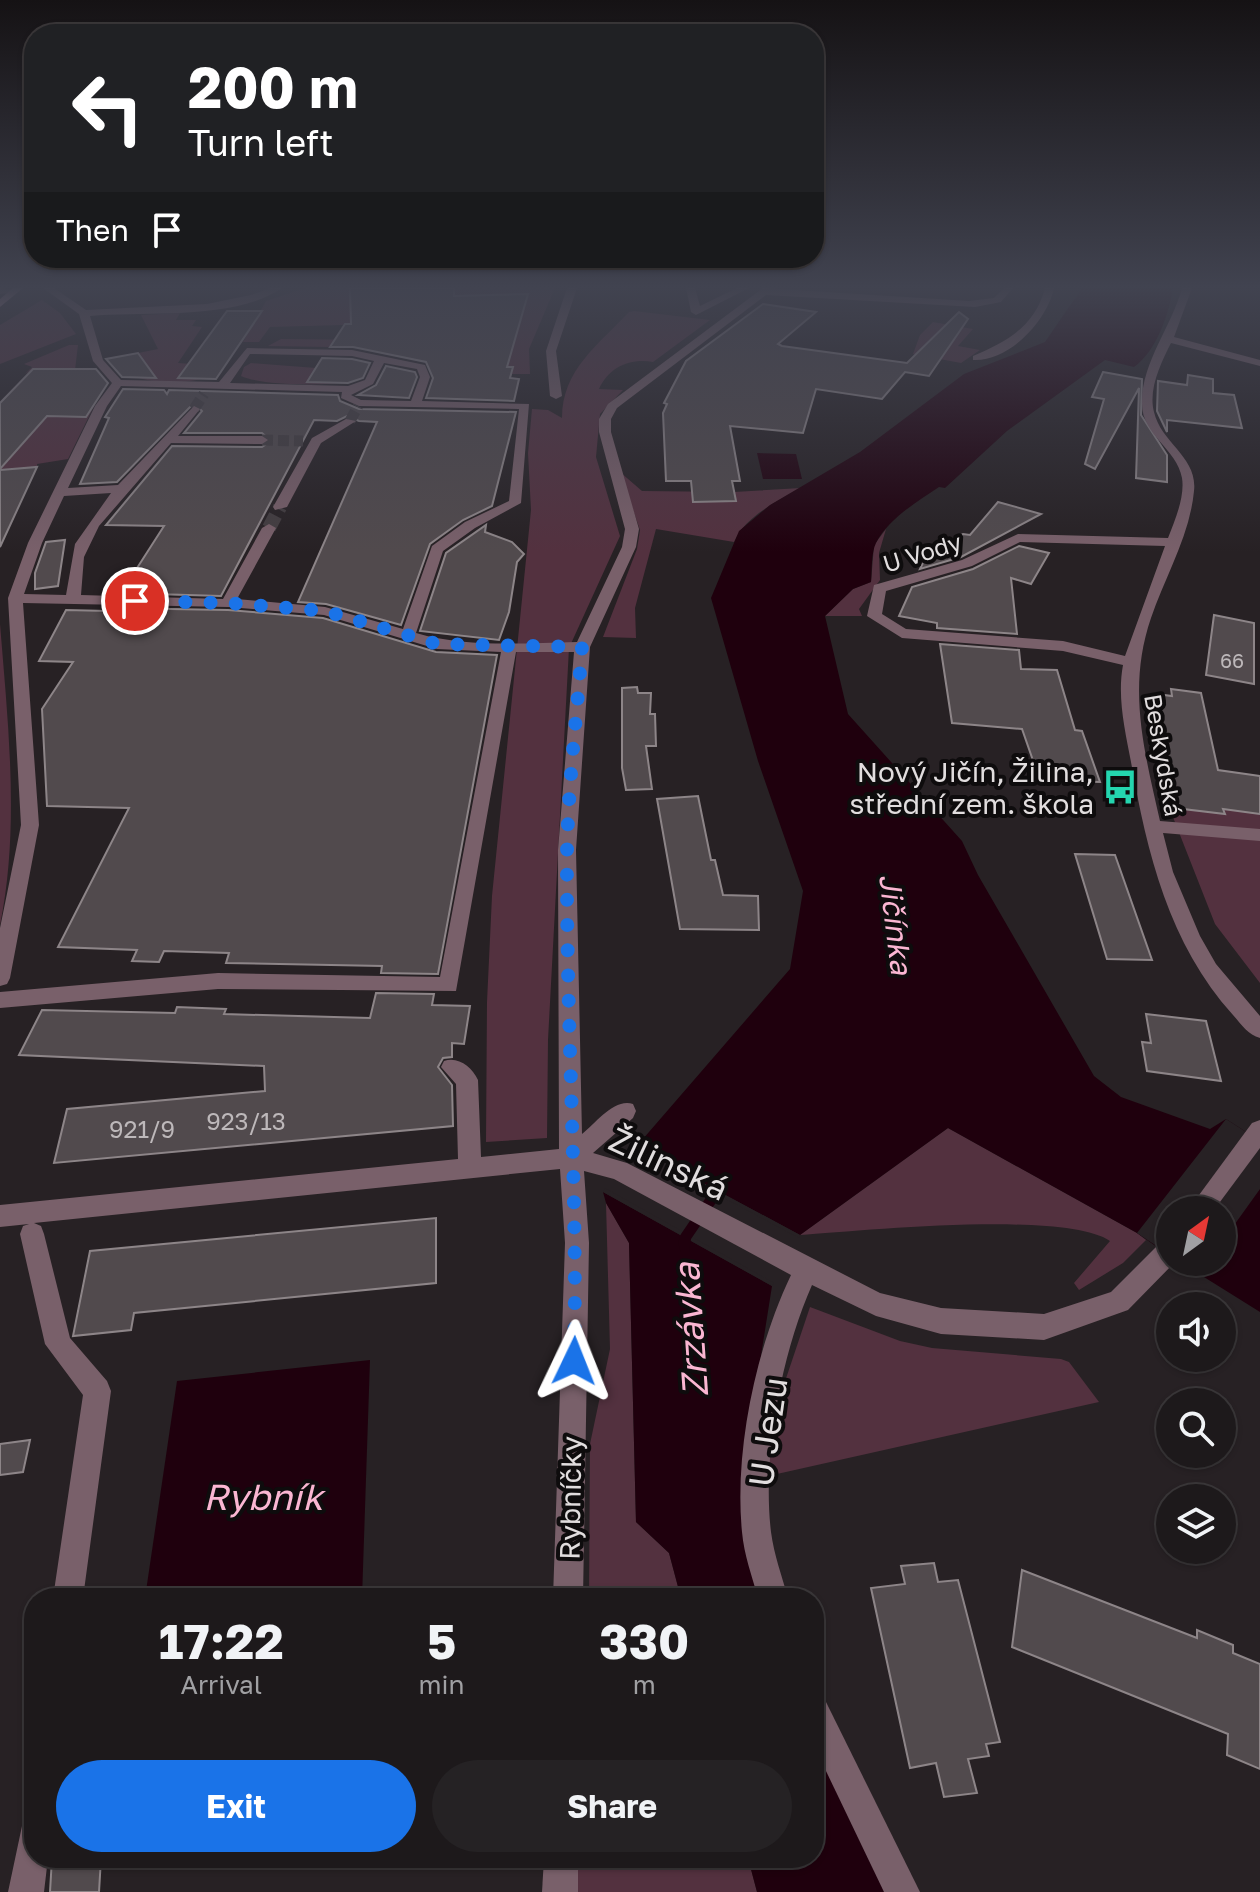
<!DOCTYPE html>
<html lang="en">
<head>
<meta charset="utf-8">
<style>
  :root { --surface:#1d191b; --page:#252224; --text:#f1f3f6; --muted:#a0a0a3; --line:#3b383a; --accent:#1a73e8 }
  body { margin:0; font-family:"Golos Text",sans-serif; background:var(--page); color:var(--text); height:100vh; display:flex; flex-direction:column; font-size:30px; white-space:nowrap }
  * { box-sizing:border-box; margin:0 }
  p { font-size:26px; color:var(--muted) }
  .icon { flex:none; width:44px; height:44px; fill:none; stroke:currentColor; stroke-width:2; stroke-linecap:round; stroke-linejoin:round }
  .map { position:relative; flex:1; overflow:hidden }
  .details { position:absolute; left:24px; top:1588px; width:800px; height:280px; display:flex; flex-direction:column; background:var(--surface); border-radius:32px; box-shadow:0 2px 6px #0004,0 0 0 2px var(--line) }
  .details>* { flex:none }
  .top-card { position:absolute; left:24px; top:24px; width:800px; height:244px; border-radius:32px; box-shadow:0 2px 6px #0004,0 0 0 2px var(--line); background:#202124; color:#fff; overflow:hidden }
  .needle { width:52px; rotate:33deg }
  .tools { position:absolute; left:1156px; top:1196px; display:grid; gap:16px }
  .tools a { display:grid; place-items:center; width:80px; height:80px; border-radius:50%; background:var(--surface); box-shadow:0 2px 6px #0004,0 0 0 2px var(--line); font-size:40px }
  .pin { position:absolute; display:grid; place-items:center; width:68px; height:68px; color:#fff; margin:-34px; border:4px solid #fff; border-radius:50%; box-shadow:0 2px 8px #0007 }
  .me { position:absolute; width:88px; margin:-44px; rotate:2deg; stroke-linejoin:round; filter:drop-shadow(0 0 6px #0008) }
  .turn { display:flex; align-items:center; gap:28px; height:168px; padding:0 32px; font-size:36px }
  .turn .icon { width:104px; height:104px; stroke-width:2.5 }
  .turn b { display:block; font-size:56px; line-height:68px }
  .then { display:flex; align-items:center; height:76px; padding:0 32px; background:#0003; gap:16px; font-size:30px }
  .eta { display:flex; justify-content:space-evenly; align-items:center; height:136px; text-align:center }
  .eta b { font-size:48px; font-weight:700; line-height:56px }
  .primary-button { display:flex; gap:16px; margin-top:auto; padding:16px 32px }
  .primary-button a { flex:1; height:92px; border-radius:48px; background:var(--accent); color:#fff; font-size:32px; font-weight:700; line-height:92px; text-align:center }
  .primary-button a+a { background:var(--page); color:var(--text) }
  .map>svg:first-child { display:block }
</style>
</head>
<body>
<div class="map">
<svg width="1260" height="1892" viewBox="0 0 1260 1892">
  <rect width="100%" height="100%" fill="#272124"/>
  <!-- green -->
  <g fill="#53313f">
    <polygon points="305,288 350,288 351,292 421,288 555,288 529,349 530,374 512,374 513,367 462,366 392,348 268,346 281,339 380,340 378,324 270,327 259,342 243,342 266,301"/>
    <polygon points="42,300 60,313 76,334 0,364 0,325"/>
    <path d="M634,311l76,9 -57,42c-23,-4 -44,5 -54,27l24,1 -23,24 -4,43 24,79 -51,112 -21,392 -1,98 -61,4 1,-140 5,-106 39,-386 -3,-57 4,-44 16,1 14,8c0,-48 36,-73 67,-106z"/>
    <path d="M180,313l-4,7h20l-4,6 10,1 -24,36 42,3 3,3 -2,4c-24,11 -72,13 -95,0l15,-15 -3,-5 20,-4 -17,-34z"/>
    <polygon points="933,322 973,329 958,346 980,350 961,363 913,354 920,335"/>
    <polygon points="69,345 78,345 75,370 35,368 25,374 32,367 24,364"/>
    <path d="M251,363l65,5 50,-2 2,2 -4,9c-20,11 -103,9 -123,-1l3,-9z"/>
    <polygon points="78,406 94,406 68,459 37,464 37,467 0,470 0,436 29,436 47,416 68,417"/>
    <path d="M620,472l22,19 92,1 67,-4c-23,13 -56,28 -67,54l-78,-13 -21,79 1,30 -33,-1 34,-88 3,-19z"/>
    <polygon points="886,529 879,553 880,580 859,609 862,616 825,616 853,589 871,582 874,545"/>
    <path d="M0,624c8,100 20,203 0,301z"/>
    <polygon points="1169,807 1224,814 1223,809 1260,814 1260,983 1215,924"/>
    <path d="M948,1128l189,105 9,7 -23,23 -44,27 -5,-7 36,-42c-46,-31 -248,-10 -310,-6z"/>
    <polygon points="606,1203 629,1243 636,1522 669,1553 681,1598 589,1598 590,1444 610,1349"/>
    <polygon points="810,1307 900,1341 932,1348 1061,1359 1069,1362 1099,1402 768,1476 767,1435"/>
    <polygon points="572,1858 748,1858 757,1892 570,1892"/>
  </g>
  <!-- water -->
  <g fill="#1f000d">
    <path d="M1082,288h91c-4,26 -17,64 -39,79l-29,-7 -98,71 -62,57 -6,-1c-21,14 -51,32 -63,56 -5,10 -4,27 -5,39l-18,7 -28,27 23,98 114,127 16,34 116,201 27,21 89,32 16,-10 34,22v171l-80,-50h42v-52h-52v46l-33,-23 -189,-105 -148,107 -164,-88 154,-178 13,-78 -45,-130 -47,-163 28,-67 31,-26 90,-53 104,-78 81,-32z"/>
    <polygon points="757,453 796,454 802,479 763,479"/>
    <polygon points="603,1192 772,1286 747,1444 760,1598 681,1598 669,1553 636,1522 629,1243 606,1203"/>
    <polygon points="370,1360 362,1598 145,1598 177,1381"/>
    <polygon points="814,1742 887,1892 757,1892 748,1858 814,1858"/>
  </g>
  <!-- pier -->
  <g fill="#272124">
    <polygon points="1226,1119 1260,1141 1260,1189 1222,1242 1222,1210 1170,1210 1170,1255 1137,1233"/>
    <polygon points="636,1147 800,1235 799,1238 634,1150"/>
    <polygon points="605,1188 774,1283 772,1286 603,1192"/>
  </g>
  <g fill="none" stroke-linecap="round" stroke-linejoin="round">
    <!-- stream -->
    <path fill="#1f000d" fill-rule="evenodd" d="M724,1176l4,1 2,4 -2,4 -37,54 -2,13 -4,2 -4,-2c-3,-6 -3,-12 0,-18l39,-57z"/>
  </g>
  <!-- building -->
  <g fill="#514a4d" stroke="#8d8588" stroke-width="2">
    <polygon points="350,288 454,288 454,296 528,294 507,367 513,367 510,378 519,379 514,401 426,398 433,378 426,362 353,347 330,347 345,324 351,324"/>
    <polygon points="763,304 816,312 778,344 782,346 907,363 959,312 968,319 929,376 905,372 882,399 816,389 803,433 730,426 740,481 732,481 736,501 693,502 691,481 666,481 663,413 667,404 664,403 686,361"/>
    <polygon points="227,311 262,311 216,379 178,378"/>
    <polygon points="138,353 156,378 122,377 106,359"/>
    <polygon points="322,358 352,359 370,363 363,378 348,383 307,382"/>
    <polygon points="386,366 415,372 417,377 409,398 358,395 376,385"/>
    <polygon points="33,369 96,369 108,383 86,417 47,416 0,469 0,403"/>
    <polygon points="1103,372 1142,379 1141,415 1167,455 1167,482 1136,478 1139,388 1095,469 1085,464 1104,399 1092,397"/>
    <polygon points="1188,375 1213,379 1213,393 1234,395 1242,428 1167,420 1167,432 1157,411 1158,381 1187,385"/>
    <polygon points="123,389 164,390 167,394 169,390 338,395 340,401 359,409 516,412 492,506 463,520 430,544 401,625 326,604 298,602 377,422 359,421 347,416 337,421 314,420 221,596 121,593 164,526 106,525 172,446 262,447 271,441 262,433 184,433 202,411 194,403 117,482 80,484 109,418 105,417"/>
    <polygon points="37,467 0,547 0,470"/>
    <polygon points="998,502 1041,514 961,557 920,569 928,552 963,534 970,535"/>
    <polygon points="486,525 485,532 512,542 524,554 517,562 509,612 499,640 420,631 446,553"/>
    <polygon points="65,540 58,586 35,589 35,573 46,542"/>
    <polygon points="1019,546 1049,553 1031,584 1011,578 1017,634 937,628 937,623 899,616 912,587 973,569"/>
    <polygon points="111,608 228,610 323,618 436,652 497,655 438,974 381,973 382,966 226,963 229,953 164,951 159,962 132,961 137,950 58,947 129,808 47,806 42,709 73,662 39,661 66,610 108,611"/>
    <polygon points="1214,615 1254,623 1254,684 1206,675"/>
    <polygon points="940,644 1019,650 1021,669 1057,670 1075,730 1082,731 1100,782 1059,781 1056,773 1037,772 1022,729 952,723"/>
    <polygon points="637,687 638,693 651,693 650,714 655,714 656,746 646,746 652,789 626,790 622,768 622,688"/>
    <polygon points="1171,689 1201,693 1218,770 1260,776 1260,814 1223,809 1225,814 1175,808 1156,694 1172,696"/>
    <polygon points="698,796 711,860 715,860 723,895 758,896 759,930 680,929 657,799"/>
    <polygon points="1075,854 1115,855 1152,960 1107,959"/>
    <polygon points="376,993 434,994 432,1005 470,1006 464,1044 452,1043 452,1057 443,1058 438,1067 452,1085 453,1126 54,1163 67,1109 265,1091 264,1066 19,1055 42,1010 175,1013 177,1007 226,1009 224,1014 370,1018"/>
    <polygon points="1146,1014 1206,1021 1221,1081 1147,1071 1142,1042 1151,1043"/>
    <polygon points="436,1218 436,1283 134,1313 131,1330 73,1336 90,1251"/>
    <polygon points="30,1440 23,1472 0,1475 0,1444"/>
    <polygon points="934,1563 938,1582 958,1580 1000,1742 986,1744 989,1756 968,1759 977,1793 944,1797 936,1763 910,1768 871,1588 905,1584 901,1566"/>
    <polygon points="1022,1570 1197,1638 1197,1630 1233,1645 1233,1653 1260,1664 1260,1769 1227,1755 1228,1734 1012,1647"/>
    <polygon points="52,1858 101,1858 99,1892 50,1892"/>
  </g>
  <g fill="none" stroke-linecap="round" stroke-linejoin="round">
    <!-- minor-tunnel-far1 -->
    <g stroke="#433d40" stroke-width="11" stroke-dasharray="11 5" stroke-linecap="butt">
      <polyline points="194,409 204,394"/>
      <polyline points="350,421 358,406"/>
      <polyline points="262,440 303,441"/>
    </g>
    <!-- minor-tunnel -->
    <polyline stroke="#433d40" stroke-width="14" stroke-dasharray="14 7" stroke-linecap="butt" points="269,528 280,507"/>
    <!-- minor -->
    <g fill="#79606a" fill-rule="evenodd">
      <polygon points="0,288 18,292 0,294"/>
      <path d="M43,288h11l32,22 121,-6 44,-9 19,-7h12c-48,33 -136,23 -192,28l13,44 18,20 98,2 28,-34 105,2 73,15 5,12 -8,24 107,3 -8,99 -46,25 -32,23 -27,82c51,15 108,10 161,9l45,-95 3,-18 -26,-97v-13l9,-15 155,-116 206,13 25,-3 10,-10h9l-12,14 -26,5 -209,-12 -149,113 -6,11v13l28,97 -3,18 -46,100 -14,203 6,284c14,-11 32,-36 51,-30l3,7 -3,7 -40,35 34,10 253,130 61,15 103,6 67,-22 50,-50 9,-3v23h5l-47,48 -84,30 -103,-6 -65,-18 -64,-31c-31,70 -50,172 -41,247 3,23 11,44 17,66h-30c-6,-22 -14,-43 -16,-66 -8,-81 14,-184 49,-257l-177,-96 -30,-8 5,72 -6,355h-30l12,-355 -5,-74 -526,54 7,3 3,8 26,104 37,43 4,10 -28,207h-30l30,-203 -38,-51 -25,-110 3,-8 6,-2 -29,3v-22l458,-46 -2,-75 -15,-17 3,-6c14,-5 28,6 34,19l3,77 78,-8 -1,-299 16,-198h-58l-60,339 -238,-2 -218,19v-16l218,-19 222,4 61,-325 -64,-3 -113,-34 -96,-8 -205,-4 16,222 -29,153 -3,6 -7,2v-58l21,-103 -13,-227 20,-55 67,-137 17,-23 -19,-22 -14,-47zM250,354l102,2 22,5 -9,19 -17,6 -118,-3zM384,363l33,6 3,8 -9,24 -50,-1 -10,-5 22,-11zM121,386l221,6 -1,6 18,8 160,3 -10,92 -44,21 -33,24 -29,83 -78,-22 -88,-8 39,-71 -7,-4 -7,4 -39,71 -142,-4 3,-38 15,-31 72,-83 91,1 6,-4 -6,-4h-84l22,-27 -6,-3 -76,79 -50,3 39,-82zM111,493l-36,51 -9,51 -42,-1 18,-51 22,-47z"/>
      <polygon points="567,288 577,288 556,351 562,396 556,399 550,396 546,351"/>
      <polygon points="686,288 695,288 700,306 737,288 749,288 696,315 691,312"/>
      <path d="M1045,288h9c-7,33 -45,74 -81,72v-4c35,-15 62,-30 72,-68z"/>
      <path d="M1182,288h10l-18,49 86,23v6l-89,-23c-10,20 -23,46 -17,69 7,31 44,45 40,79 -4,44 -29,86 -43,127 -24,70 -7,132 9,203l100,8v12l-97,-8 10,39 27,64 16,28 44,52v22c-12,-3 -19,-14 -27,-23 -64,-71 -86,-162 -102,-253 -6,-32 -14,-65 -8,-97l-60,-14 -161,-13 -35,-22 7,-31 88,-25 56,-26 150,4c7,-18 17,-41 14,-60 -5,-29 -40,-43 -40,-74 -1,-41 30,-78 40,-116zM1020,542l145,4 -40,110 -62,-15 -157,-12 -24,-15 4,-23 86,-25z"/>
      <polygon points="346,419 356,421 321,443 287,507 275,510 273,507 312,438"/>
      <polygon points="1260,1120 1260,1148 1214,1210 1188,1210 1252,1123"/>
      <polygon points="814,1695 825,1700 920,1892 884,1892 814,1746"/>
      <polygon points="34,1821 34,1858 48,1858 44,1892 8,1892 22,1826"/>
      <polygon points="544,1858 578,1858 578,1892 542,1892"/>
    </g>
    <!-- major -->
    <polygon fill="#d09eb2" fill-rule="evenodd" points="13,288 23,288 0,307 0,299"/>
  </g>
  <!-- sky -->
  <linearGradient id="sky" x2="0" y2="1"><stop stop-color="#151214"/><stop offset="0.52" stop-color="#414350"/><stop offset="1" stop-color="#414350" stop-opacity="0"/></linearGradient>
  <rect width="1260" height="552" fill="url(#sky)"/>
  <g fill="none" stroke-linecap="round" stroke-linejoin="round">
    <!-- route -->
    <path stroke="#1a73e8" stroke-width="14" stroke-dasharray="0 25.2" d="M135,601l93,2 97,8 112,33 145,3c-5,68 -14,138 -15,206 -1,169 11,339 7,508"/>
  </g>
  <!-- icons -->
  <defs>
    <g id="bus-bare" transform="scale(2.76)"><path d="M-5-6H5V4H4V6H2V4H-2V6H-4V4H-5ZM-3.5-4V0h7V-4ZM-3.5 1.2v1.5H-2V1.2ZM2 1.2v1.5H3.5V1.2Z" fill="#24d5af" stroke="#0e0c0d" stroke-width="2.5" paint-order="stroke"/></g>
  </defs>
  <g fill-rule="evenodd">
    <use href="#bus-bare" x="1120" y="787"/>
  </g>
  <g text-anchor="middle" dominant-baseline="central" stroke-width="8" stroke-linejoin="round" paint-order="stroke">
    <!-- far-number labels -->
    <g font-size="20" fill="#bdb8ba">
      <text x="1232" y="660">66</text>
    </g>
    <!-- far-street labels -->
    <g font-size="24" fill="#e1ddde" stroke="#0e0c0d">
      <text transform="translate(922 552) rotate(-17)">U Vody</text>
      <text transform="translate(1164 755) rotate(80)">Beskydská</text>
    </g>
    <!-- number labels -->
    <g font-size="24" fill="#bdb8ba">
      <text x="246" y="1120">923/13</text>
      <text x="142" y="1128">921/9</text>
    </g>
    <!-- poi labels -->
    <g font-size="28" fill="#e1ddde" stroke="#0e0c0d" text-anchor="end">
      <text x="1094" y="771">Nový Jičín, Žilina,<tspan x="1094" dy="32">střední zem. škola</tspan></text>
    </g>
    <!-- street labels -->
    <g font-size="28" fill="#e1ddde" stroke="#0e0c0d">
      <text transform="translate(570 1498) rotate(-89)">Rybníčky</text>
    </g>
    <!-- water labels -->
    <g font-size="30" font-style="italic" fill="#fab6d2" stroke="#0e0c0d">
      <text transform="translate(896 924) rotate(83)">Jičínka</text>
    </g>
    <!-- near-street labels -->
    <g font-size="34" fill="#e1ddde" stroke="#0e0c0d">
      <text transform="translate(669 1163) rotate(25)">Žilinská</text>
      <text transform="translate(767 1432) rotate(-82)">U Jezu</text>
    </g>
    <!-- near-water labels -->
    <g font-size="36" font-style="italic" fill="#fab6d2" stroke="#0e0c0d">
      <text transform="translate(690 1330) rotate(-94)">Zrzávka</text>
      <text x="263" y="1496">Rybník</text>
    </g>
  </g>
</svg>
<div class="tools">
<a><svg class="needle" viewBox="-14 -14 28 28"><path d="M0-13l5 13h-10z" fill="#e53935"/><path d="M0 13l5-13h-10z" fill="#a0a0a3"/></svg></a>
<a><svg class="icon" aria-label="sound" viewBox="0 0 24 24"><path d="M4 9h4l5-4v14l-5-4H4zM17 9q2 3 0 6"/></svg></a>
<a><svg class="icon" aria-label="search" viewBox="0 0 24 24"><circle cx="10" cy="10" r="6"/><path d="M15 15l6 6"/></svg></a>
<a><svg class="icon" aria-label="layers" viewBox="0 0 24 24"><path d="M12 4l9 5-9 5-9-5zM3 14l9 5 9-5"/></svg></a>
</div>
<div class="pin" style="left:135px;top:601px;background:#d93025"><svg class="icon" aria-label="arrive" viewBox="0 0 24 24"><path d="M6 21V4h12l-3 4 3 4H6"/></svg></div>
<svg class="me" style="left:574px;top:1361px" viewBox="-20 -20 40 40"><path d="M0-17L14 15 0 8-14 15z" fill="#1a73e8" stroke="#fff" stroke-width="4"/></svg>
<div class="top-card">
<div class="turn"><svg class="icon" aria-label="left" viewBox="0 0 24 24"><path d="M17 20v-9H6M10 6l-5 5 5 5"/></svg><div><b>200 m</b>Turn left</div></div>
<div class="then">Then<svg class="icon" aria-label="arrive" viewBox="0 0 24 24"><path d="M6 21V4h12l-3 4 3 4H6"/></svg></div>
</div>
<section class="details">
<div class="eta">
<div><b>17:22</b><p>Arrival</p></div>
<div><b>5</b><p>min</p></div>
<div><b>330</b><p>m</p></div>
</div>
<div class="primary-button"><a>Exit</a><a>Share</a></div>
</section>
</div>
</body>
</html>
